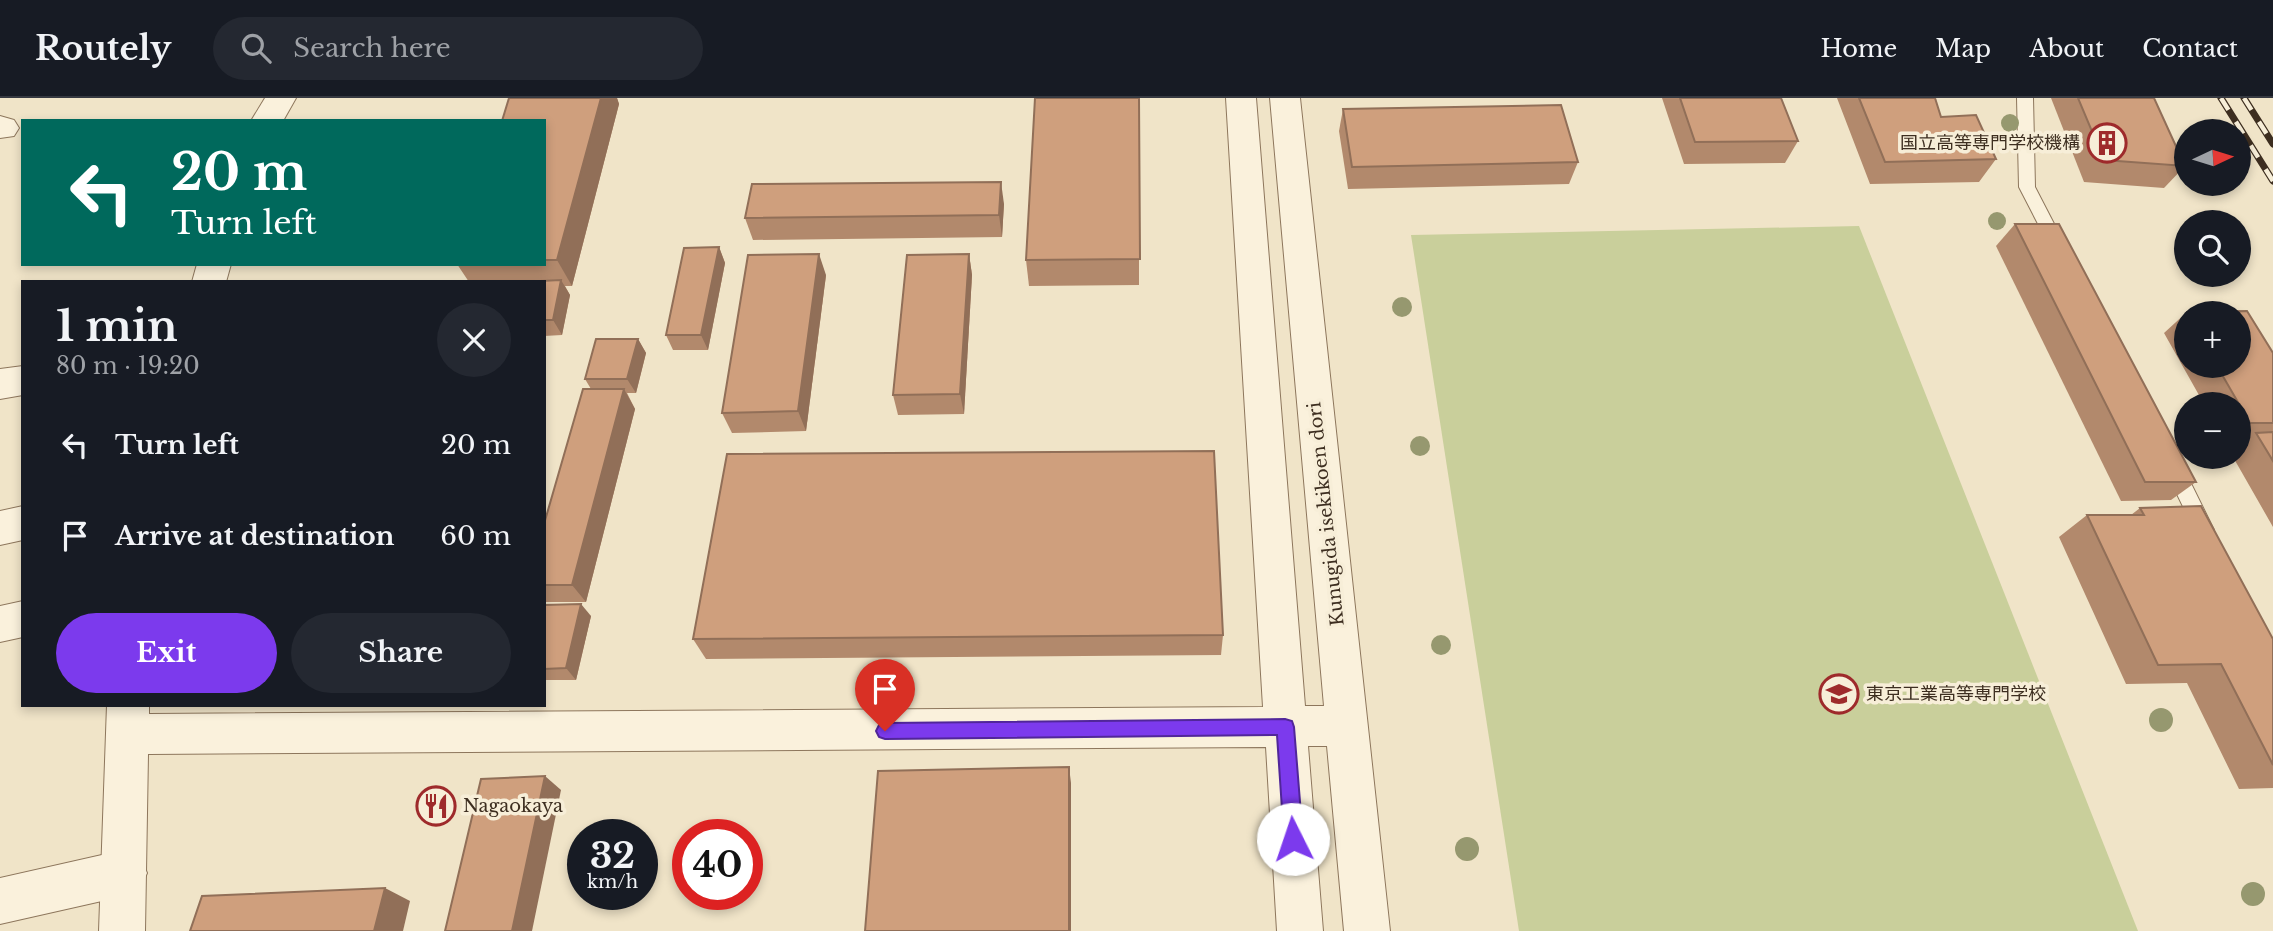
<!DOCTYPE html>
<html lang="en">
<head>
<meta charset="utf-8">
<style>
  :root { --surface:#171b24; --page:#242831; --text:#f1f3f6; --muted:#9ea1a6; --line:#363941; --accent:#7c3aed }
  body { margin:0; font-family:"Libre Baskerville","Noto Sans JP",serif; background:var(--page); color:var(--text); height:100vh; display:flex; flex-direction:column; font-size:26px; white-space:nowrap }
  * { box-sizing:border-box; margin:0 }
  p { font-size:23px; color:var(--muted) }
  .icon { flex:none; width:38px; height:38px; fill:none; stroke:currentColor; stroke-width:2; stroke-linecap:round; stroke-linejoin:round }
  .map { position:relative; flex:1; overflow:hidden }
  .details { position:absolute; left:21px; top:182px; width:525px; height:427px; display:flex; flex-direction:column; background:var(--surface); border-radius:0px; box-shadow:0 4px 10px #0003 }
  .details>* { flex:none }
  .guide { position:absolute; left:21px; top:21px; width:525px; height:147px; border-radius:0px; box-shadow:0 4px 10px #0003; background:#00695c; color:#fff; overflow:hidden }
  .needle { width:46px; rotate:86deg }
  .fabs { position:absolute; left:2174px; top:21px; display:grid; gap:14px }
  .fabs a { display:grid; place-items:center; width:77px; height:77px; border-radius:50%; background:var(--surface); box-shadow:0 4px 10px #0003; font-size:35px }
  .speed { position:absolute; left:567px; top:721px; display:flex; gap:14px; font-size:35px; font-weight:700; text-align:center }
  .speed>* { display:grid; place-content:center; width:91px; height:91px; border-radius:50%; background:var(--surface); box-shadow:0 4px 10px #0003; line-height:1 }
  .speed small { font-size:18px; font-weight:400 }
  .speed .limit { border:10px solid #d22; background:#fff; color:#111 }
  .pin { position:absolute; display:grid; place-items:center; width:60px; height:60px; color:#fff; margin:-72px -30px; border-radius:50% 50% 50% 0; rotate:-45deg; box-shadow:0 0 7px #0007 }
  .pin .icon { rotate:45deg }
  .me { position:absolute; width:77px; margin:-38px; rotate:356deg; stroke-linejoin:round; filter:drop-shadow(0 0 5px #0008) }
  .turn { display:flex; align-items:center; gap:24px; height:147px; padding:0 35px; font-size:32px }
  .turn .icon { width:91px; height:91px; stroke-width:2.5 }
  .turn b { display:block; font-size:49px; line-height:60px }
  .round { display:grid; place-items:center; flex:none; width:74px; height:74px; border-radius:37px; background:var(--page) }
  .headline { display:flex; align-items:center; justify-content:space-between; height:119px; padding:0 35px }
  h1 { font-size:42px; font-weight:800; line-height:52px }
  .primary-button { display:flex; gap:14px; margin-top:auto; padding:14px 35px }
  .primary-button a { flex:1; height:80px; border-radius:42px; background:var(--accent); color:#fff; font-size:28px; font-weight:800; line-height:80px; text-align:center }
  .primary-button a+a { background:var(--page); color:var(--text) }
  ul { padding:0; list-style:none }
  li { display:flex; align-items:center; gap:21px; height:91px; padding:0 35px }
  li div { flex:1 }
  li b { display:block; font-size:26px }
  li em { font-style:normal }
  header { display:flex; align-items:center; gap:42px; box-sizing:border-box; height:98px; padding:0 35px; background:var(--surface); border-bottom:2px solid var(--line) }
  header strong { font-size:33px }
  nav { display:flex; gap:38px; margin-inline-start:auto; font-size:24px }
  .search { width:490px; height:63px; background:var(--page); display:flex; align-items:center; gap:18px; box-sizing:border-box; padding:0 24px; border-radius:38px; color:var(--muted); font-size:26px }
  .map>svg:first-child { display:block }
</style>
</head>
<body>
<header>
<strong>Routely</strong>
<div class="search"><svg class="icon" aria-label="search" viewBox="0 0 24 24"><circle cx="10" cy="10" r="6"/><path d="M15 15l6 6"/></svg>Search here</div>
<nav><a>Home</a><a>Map</a><a>About</a><a>Contact</a></nav>
</header>
<div class="map">
<svg width="2273" height="833" viewBox="0 0 2273 833">
  <rect width="100%" height="100%" fill="#f0e4c8"/>
  <!-- green -->
  <polygon fill="#c9cf9b" points="1859,128 2138,833 1519,833 1411,137"/>
  <g fill="none" stroke-linecap="round" stroke-linejoin="round">
    <!-- service casing -->
    <g stroke="#8d765c" stroke-width="2">
      <g id="service">
        <polygon points="2017,0 2033,0 2035,89 2066,149 2058,155 2052,153 2019,89"/>
        <polygon points="2174,363 2181,365 2211,426 2214,432 2211,438 2204,440 2197,438 2165,371 2167,365"/>
      </g>
    </g>
    <!-- minor casing -->
    <g stroke="#8d765c" stroke-width="2">
      <g id="minor">
        <polygon points="0,18 14,22 19,30 14,38 0,40"/>
        <polygon points="23,268 23,297 0,301 0,271"/>
        <polygon points="23,408 23,442 0,447 0,413"/>
        <polygon points="23,503 23,539 0,544 0,508"/>
        <polygon points="124,752 140,759 147,775 140,791 124,798 0,826 0,780"/>
      </g>
    </g>
    <!-- tertiary casing -->
    <g stroke="#8d765c" stroke-width="2">
      <g id="tertiary">
        <polygon points="265,0 296,0 283,23 251,23"/>
        <polygon points="1226,0 1256,0 1305,608 1324,608 1270,0 1300,0 1390,833 1344,833 1327,648 1308,648 1323,833 1277,833 1266,649 148,656 145,833 99,833 107,607 149,607 149,616 1263,609"/>
        <polygon points="197,166 231,166 226,184 192,184"/>
      </g>
    </g>
    <!-- service -->
    <use href="#service" fill="#faf1dc" fill-rule="evenodd"/>
    <!-- minor -->
    <use href="#minor" fill="#faf1dc" fill-rule="evenodd"/>
    <!-- tertiary -->
    <use href="#tertiary" fill="#faf1dc" fill-rule="evenodd"/>
    <!-- rail casing -->
    <g stroke="#3d2e20" stroke-width="7">
      <g id="rail">
        <polyline points="2221,0 2273,83"/>
        <polyline points="2244,0 2273,46"/>
      </g>
    </g>
    <!-- rail -->
    <use href="#rail" stroke="#f7eed8" stroke-width="4.5" stroke-dasharray="14" stroke-linecap="butt"/>
  </g>
  <!-- trees -->
  <g fill="#96986f">
    <circle cx="2010" cy="25" r="9"/>
    <circle cx="1997" cy="123" r="9"/>
    <circle cx="1402" cy="209" r="10"/>
    <circle cx="1420" cy="348" r="10"/>
    <circle cx="1441" cy="547" r="10"/>
    <circle cx="2161" cy="622" r="12"/>
    <circle cx="1467" cy="751" r="12"/>
    <circle cx="2253" cy="796" r="12"/>
  </g>
  <!-- wall -->
  <g fill="#b2896c" fill-rule="evenodd">
    <polygon points="509,0 617,0 619,6 572,188 565,188 570,197 562,237 544,238 544,184 469,184 457,166 544,166 544,23"/>
    <polygon points="1139,0 1139,187 1029,188 1026,162"/>
    <polygon points="1662,0 1781,0 1798,43 1785,65 1684,66"/>
    <polygon points="1837,0 1935,0 1941,19 1996,61 1979,84 1870,86"/>
    <polygon points="2051,0 2154,0 2185,68 2164,90 2084,84"/>
    <polygon points="1343,11 1578,64 1569,86 1348,91 1339,33"/>
    <polygon points="1004,106 1002,139 753,142 745,120"/>
    <polygon points="2015,126 2196,384 2171,402 2121,403 1996,148"/>
    <polygon points="719,149 725,165 708,252 673,252 666,237"/>
    <polygon points="969,156 972,177 964,316 898,317 893,297"/>
    <polygon points="826,177 806,333 732,335 722,315"/>
    <path d="M2247,213l26,42v174l-40,-70h5v-11l6,-4h-6v-38h-34l-40,-71 23,-21zM2186,215h52v53h-52z"/>
    <polygon points="638,241 646,255 636,295 627,295 635,311 586,504 544,504 544,426 591,291 585,281"/>
    <polygon points="2140,410 2273,541 2273,690 2239,691 2187,585 2126,586 2059,439 2087,417 2131,417"/>
    <polygon points="544,507 591,518 576,582 544,582"/>
    <polygon points="1223,537 1221,557 706,561 693,541"/>
  </g>
  <!-- shaded-wall -->
  <g fill="#916f58">
    <polygon points="601,0 617,0 619,6 572,188 557,162"/>
    <polygon points="1001,84 1004,106 1002,139 999,117"/>
    <polygon points="719,149 725,165 708,252 701,237"/>
    <polygon points="819,156 826,177 806,333 798,313"/>
    <polygon points="969,156 972,177 964,316 960,296"/>
    <polygon points="561,182 570,197 562,237 553,222"/>
    <polygon points="638,241 646,255 636,295 627,281"/>
    <polygon points="624,291 635,311 586,504 572,487"/>
    <polygon points="581,506 591,518 576,582 566,570"/>
    <polygon points="1069,669 1071,685 1071,833 1069,833"/>
    <polygon points="545,678 561,692 532,833 512,833"/>
    <polygon points="385,790 410,803 403,833 374,833"/>
  </g>
  <!-- building -->
  <g fill="#cf9f7d" stroke="#916f58" stroke-width="2">
    <polygon points="509,0 601,0 557,162 544,162 544,23 502,23"/>
    <polygon points="1035,0 1139,0 1140,161 1026,162"/>
    <polygon points="1680,0 1781,0 1798,43 1695,44"/>
    <polygon points="1859,0 1935,0 1941,19 1976,17 1996,61 1885,64"/>
    <polygon points="2078,0 2154,0 2185,68 2104,62"/>
    <polygon points="1561,7 1578,64 1352,69 1343,11"/>
    <polygon points="1001,84 999,117 745,120 752,86"/>
    <polygon points="2015,126 2059,126 2196,384 2145,384"/>
    <polygon points="719,149 701,237 666,237 684,150"/>
    <polygon points="819,156 798,313 722,315 748,157"/>
    <polygon points="969,156 960,296 893,297 907,157"/>
    <polygon points="561,182 553,222 544,222 544,184 518,184"/>
    <polygon points="2247,213 2273,255 2273,325 2250,325 2217,268 2238,268 2238,215 2187,215 2187,214"/>
    <polygon points="596,241 638,241 627,281 585,281"/>
    <polygon points="583,291 624,291 572,487 544,487 544,426"/>
    <polygon points="2273,334 2273,363 2256,335"/>
    <polygon points="1214,353 1223,537 693,541 727,356"/>
    <polygon points="2201,408 2273,541 2273,667 2221,566 2158,567 2087,417 2144,417 2140,410"/>
    <polygon points="581,506 566,570 544,571 544,507"/>
    <polygon points="1069,669 1069,833 865,833 878,673"/>
    <polygon points="545,678 512,833 445,833 481,681"/>
    <polygon points="385,790 374,833 190,833 202,798"/>
  </g>
  <!-- route -->
  <polygon fill="#7c3aed" stroke="#51269a" stroke-width="2" points="1285,621 1292,623 1294,629 1303,741 1300,747 1293,750 1287,747 1284,741 1277,637 885,641 879,639 876,633 879,627 885,625"/>
  <!-- icons -->
  <defs>
    <g id="building-ring" transform="scale(2.0125)"><circle r="9.5" fill="#f7eed8" stroke="#9e2a2b" stroke-width="1.5"/><path d="M-4-6H4V6H1V3H-1V6H-4ZM-2.5-4.3h1.7v1.8h-1.7ZM.8-4.3h1.7v1.8H.8ZM-2.5-1h1.7V.8h-1.7ZM.8-1h1.7V.8H.8Z" fill="#9e2a2b"/></g>
    <g id="school-ring" transform="scale(2.0125)"><circle r="9.5" fill="#f7eed8" stroke="#9e2a2b" stroke-width="1.5"/><path d="M0-5L7-2L0 1L-7-2ZM-4 1L0 2.5L4 1V4Q0 6-4 4Z" fill="#9e2a2b"/></g>
    <g id="restaurant-ring" transform="scale(2.0125)"><circle r="9.5" fill="#f7eed8" stroke="#9e2a2b" stroke-width="1.5"/><path d="M-5-6h1v4h1v-4h1v4h1v-4h1v5L-1.5 .5V6h-2V.5L-5-1ZM5-6V6H3V1.5H1.5Q1.5-4 5-6Z" fill="#9e2a2b"/></g>
  </defs>
  <g fill-rule="evenodd">
    <use href="#building-ring" x="2107" y="45"/>
    <use href="#school-ring" x="1839" y="596"/>
    <use href="#restaurant-ring" x="436" y="708"/>
  </g>
  <g text-anchor="middle" dominant-baseline="central" stroke-width="7" stroke-linejoin="round" paint-order="stroke">
    <!-- poi labels -->
    <g font-size="18" fill="#3d2e20" stroke="#f7eed8" text-anchor="start">
      <text x="2080" y="45" text-anchor="end">国立高等専門学校機構</text>
      <text x="1866" y="596">東京工業高等専門学校</text>
      <text x="463" y="708">Nagaokaya</text>
    </g>
    <!-- street labels -->
    <g font-size="18" fill="#3d2e20" stroke="#f7eed8">
      <text transform="translate(1326 416) rotate(-96)">Kunugida isekikoen dori</text>
    </g>
  </g>
</svg>
<div class="fabs">
<a><svg class="needle" viewBox="-14 -14 28 28"><path d="M0-13l5 13h-10z" fill="#e53935"/><path d="M0 13l5-13h-10z" fill="#9ea1a6"/></svg></a>
<a><svg class="icon" aria-label="search" viewBox="0 0 24 24"><circle cx="10" cy="10" r="6"/><path d="M15 15l6 6"/></svg></a>
<a>+</a>
<a>−</a>
</div>
<div class="speed"><div>32<small>km/h</small></div><div class="limit">40</div></div>
<div class="pin" style="left:885px;top:633px;background:#d93025"><svg class="icon" aria-label="arrive" viewBox="0 0 24 24"><path d="M6 21V4h12l-3 4 3 4H6"/></svg></div>
<svg class="me" style="left:1293px;top:741px" viewBox="-20 -20 40 40"><circle r="19" fill="#fff"/><path d="M0-13L10 11 0 6-10 11z" fill="#7c3aed"/></svg>
<div class="guide">
<div class="turn"><svg class="icon" aria-label="left" viewBox="0 0 24 24"><path d="M17 20v-9H6M10 6l-5 5 5 5"/></svg><div><b>20 m</b>Turn left</div></div>
</div>
<section class="details">
<div class="headline"><div><h1>1 min</h1><p>80 m · 19:20</p></div><a class="round"><svg class="icon" aria-label="close" viewBox="0 0 24 24"><path d="M6 6l12 12M18 6L6 18"/></svg></a></div>
<ul>
<li><svg class="icon" aria-label="left" viewBox="0 0 24 24"><path d="M17 20v-9H6M10 6l-5 5 5 5"/></svg><div><b>Turn left</b></div><em>20 m</em></li>
<li><svg class="icon" aria-label="arrive" viewBox="0 0 24 24"><path d="M6 21V4h12l-3 4 3 4H6"/></svg><div><b>Arrive at destination</b></div><em>60 m</em></li>
</ul>
<div class="primary-button"><a>Exit</a><a>Share</a></div>
</section>
</div>
</body>
</html>
